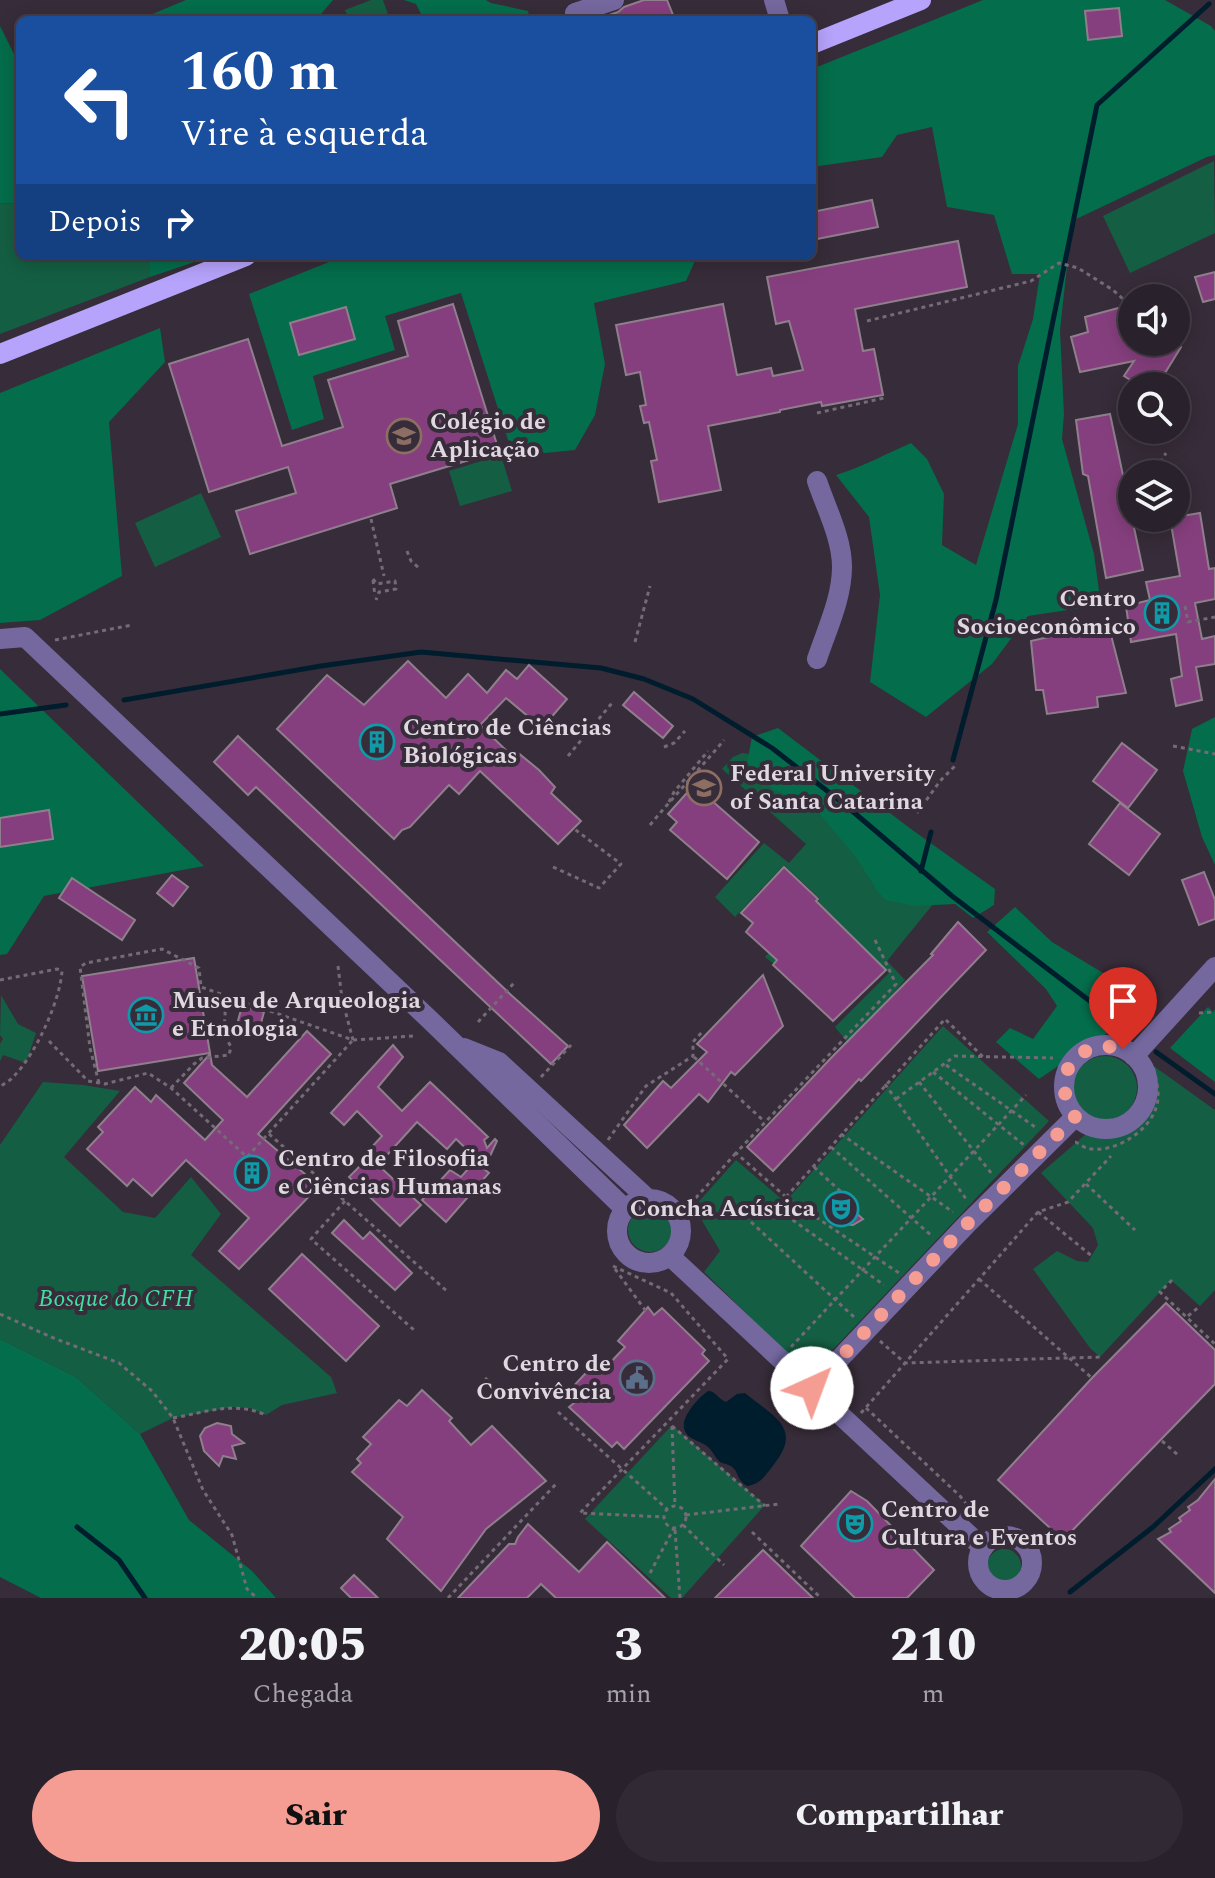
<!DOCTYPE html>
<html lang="pt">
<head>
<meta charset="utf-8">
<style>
  :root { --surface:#29212b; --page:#312933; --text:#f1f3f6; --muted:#a5a3a9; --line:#453e47; --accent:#f59c93 }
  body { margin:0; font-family:Spectral,serif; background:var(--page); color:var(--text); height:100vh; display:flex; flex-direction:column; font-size:30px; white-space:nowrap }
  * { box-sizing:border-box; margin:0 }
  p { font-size:26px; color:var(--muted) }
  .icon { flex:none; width:44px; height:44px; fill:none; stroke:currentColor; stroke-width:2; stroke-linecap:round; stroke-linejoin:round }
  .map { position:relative; height:1598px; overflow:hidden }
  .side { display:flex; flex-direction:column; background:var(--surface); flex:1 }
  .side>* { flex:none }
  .banner { position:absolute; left:16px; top:16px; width:800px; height:244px; border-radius:12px; box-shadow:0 4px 20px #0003,0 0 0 2px var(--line); background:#1a4fa0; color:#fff; overflow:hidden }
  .fabs { position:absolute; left:1118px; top:284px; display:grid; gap:16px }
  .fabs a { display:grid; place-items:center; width:72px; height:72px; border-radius:50%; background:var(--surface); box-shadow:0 4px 20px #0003,0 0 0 2px var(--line); font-size:40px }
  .pin { position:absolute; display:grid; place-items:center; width:68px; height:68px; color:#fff; margin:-82px -34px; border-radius:50% 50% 50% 0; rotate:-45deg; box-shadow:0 0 8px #0007 }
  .pin .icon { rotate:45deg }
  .me { position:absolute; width:88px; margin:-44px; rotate:43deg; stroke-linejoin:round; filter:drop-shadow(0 0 6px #0008) }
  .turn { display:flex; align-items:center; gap:28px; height:168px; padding:0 32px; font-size:36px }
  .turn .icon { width:104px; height:104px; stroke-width:2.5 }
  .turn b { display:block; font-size:56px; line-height:68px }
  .then { display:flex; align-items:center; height:76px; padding:0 32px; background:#0003; gap:16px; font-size:30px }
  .eta { display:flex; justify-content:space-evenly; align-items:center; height:136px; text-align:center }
  .eta b { font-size:48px; font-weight:800; line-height:56px }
  .action { display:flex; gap:16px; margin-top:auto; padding:16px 32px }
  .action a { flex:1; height:92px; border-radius:48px; background:var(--accent); color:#111; font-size:32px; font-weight:800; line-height:92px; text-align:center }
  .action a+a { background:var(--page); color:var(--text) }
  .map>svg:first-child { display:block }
</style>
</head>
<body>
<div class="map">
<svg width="1215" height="1598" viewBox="0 0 1215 1598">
  <rect width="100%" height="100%" fill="#372c39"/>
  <!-- green -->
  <g fill="#145f43">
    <polygon points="371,0 383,0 389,17 380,20 349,20 345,10"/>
    <polygon points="1214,161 1215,233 1130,273 1103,216"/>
    <polygon points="0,203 20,204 20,256 150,256 150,277 0,334"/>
    <polygon points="501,455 512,491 460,506 449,471"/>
    <polygon points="201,493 221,537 155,567 135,523"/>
    <polygon points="742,753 756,755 942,893 887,961 905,980 849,1044 835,1027 889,973 828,912 774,964 765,957 820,899 784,865 735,917 715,897 764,843 789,863 806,844 722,769 733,757"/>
    <polygon points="1,995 18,1024 36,1033 26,1063 3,1055 0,1061 0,1044 3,1039 0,1035"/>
    <polygon points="943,1026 1049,1121 809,1375 704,1272 720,1251 694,1207 736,1160 785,1202"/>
    <circle cx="1105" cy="1088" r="32"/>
    <path d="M1148,1062l67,48v180l-15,16 -29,-26 -71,77 -10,-9 -57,-79 24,-18 20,10 11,1 10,-17 -5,-17 -52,-55 52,-45c6,0 14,2 20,1 32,-6 39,-35 30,-62z"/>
    <polygon points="43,1082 83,1085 120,1091 64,1157 123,1212 155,1218 191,1177 221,1214 191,1255 331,1377 337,1393 282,1405 266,1415 250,1408 232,1407 173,1418 140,1434 76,1377 0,1339 0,1145"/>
    <circle cx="650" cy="1230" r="22"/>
    <polygon points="672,1425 765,1505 682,1598 671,1598 585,1519"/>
    <circle cx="1004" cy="1566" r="17"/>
  </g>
  <!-- forest -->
  <g fill="#046d4b">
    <polygon points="186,0 333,0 316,20 138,20"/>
    <polygon points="404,0 486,0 491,3 528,11 530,20 424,20 416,4"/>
    <path d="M983,0h182l46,26 4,5v124l-8,2 -135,64 -12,109 4,84 -2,25 32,115 7,51 -73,11 -36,48 -66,53 -56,-35 10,-87 -11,-78 -33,-42c26,-8 50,-21 75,-32l16,16 17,35 -2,51 34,20 42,-141v-58l15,-47 7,-45h-28l-18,-59 -47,-8 -15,-80 -35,8 -15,22 -70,10v-98z"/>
    <polygon points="0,26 14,54 20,54 20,204 0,203"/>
    <polygon points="150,256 212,256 150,277"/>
    <polygon points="344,256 697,256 686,281 594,303 605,364 595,415 575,450 545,453 508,440 461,293 385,316 395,350 313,376 324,419 292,430 249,294"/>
    <polygon points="160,328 165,362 109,422 122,576 40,620 0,623 0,393"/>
    <polygon points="0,669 204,866 44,896 7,954 0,955"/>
    <polygon points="1215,717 1215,865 1202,837 1183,771 1192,729"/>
    <polygon points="778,728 911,829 995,889 994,905 973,918 955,904 916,906 886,900 879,893 855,856 813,806 774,790 747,763 752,737"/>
    <polygon points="1015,907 1052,942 1108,976 1128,1002 1113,1029 1039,1079 996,1042 1010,1028 1033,1039 1057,1006 1046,989 987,932"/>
    <polygon points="1208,1007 1213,1012 1215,1009 1215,1082 1170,1048"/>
    <polygon points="0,1339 76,1377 140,1434 189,1520 252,1571 276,1598 41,1598 0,1577"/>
  </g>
  <!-- water -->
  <path fill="#001d2e" d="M708,1391c8,0 10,8 18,11l11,-8 8,-1c30,25 59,35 27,74 -8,10 -12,17 -25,19 -11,-7 -8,-14 -15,-19 -3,-3 -8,-3 -12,-5 -5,-4 -7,-11 -12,-15 -6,-6 -17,-6 -22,-14 -9,-13 12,-35 22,-42z"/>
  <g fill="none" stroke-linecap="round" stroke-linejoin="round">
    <!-- stream -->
    <g stroke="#001d2e" stroke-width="5">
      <polyline points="124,700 321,666 421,652 601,668 644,679 693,699 772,748 844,804 952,896 1124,1027"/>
      <polyline points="0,714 66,705"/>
      <polyline points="953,760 996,600 1097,105 1209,4"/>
      <polyline points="921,871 931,832"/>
      <polyline points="1156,1052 1215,1094"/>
      <polyline points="77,1527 119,1560 145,1598"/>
      <polyline points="1070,1592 1153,1527 1215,1469"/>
    </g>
  </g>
  <!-- building -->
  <g fill="#863f7e" stroke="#8f7f8c" stroke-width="2">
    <polygon points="644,0 667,0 675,20 595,20 618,12 624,7"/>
    <polygon points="1119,8 1122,36 1088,40 1085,11"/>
    <polygon points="872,200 878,227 812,240 812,212"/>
    <polygon points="958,241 967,287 855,309 863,351 874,349 883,395 822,406 821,402 780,410 780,412 708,426 721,490 659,502 651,461 657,460 649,422 644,423 640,406 646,405 640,372 626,375 616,325 723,304 737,375 771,368 773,376 803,370 789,321 776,324 767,277"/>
    <polygon points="1215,272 1215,299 1203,302 1195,277"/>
    <polygon points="453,304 499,451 390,484 397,508 250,554 236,511 296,493 288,467 209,492 169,364 248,339 282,446 343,427 328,380 408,356 398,321"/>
    <polygon points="346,307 355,339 299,355 290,323"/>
    <polygon points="1122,307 1131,342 1172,342 1181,347 1157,386 1140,386 1124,376 1134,361 1080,372 1071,337 1088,332 1085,317"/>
    <polygon points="1110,414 1143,570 1106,578 1088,476 1083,474 1076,420"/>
    <polygon points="1200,513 1209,569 1215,568 1215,599 1195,603 1202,639 1215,636 1215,664 1196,667 1202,700 1176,706 1171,679 1182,676 1176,634 1131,642 1126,606 1150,600 1146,582 1180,576 1170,518"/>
    <polygon points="1098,621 1102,636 1111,635 1126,693 1097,697 1098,707 1047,714 1043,690 1036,690 1031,641 1053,636 1052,627"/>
    <polygon points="408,661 446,698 468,674 487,693 506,670 517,679 529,665 567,699 542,728 506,698 480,725 513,757 517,752 539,770 555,787 551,793 581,821 558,844 480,771 459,794 449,785 410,827 402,830 394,839 277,729 327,675 364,705"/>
    <polygon points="634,692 673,726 663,738 623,705"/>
    <polygon points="238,736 510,994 568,1046 551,1064 256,787 248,795 214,762"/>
    <polygon points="1122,743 1157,770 1128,808 1093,781"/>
    <polygon points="694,785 759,842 727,879 670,830 677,822 668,814"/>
    <polygon points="1120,803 1160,834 1129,875 1089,844"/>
    <polygon points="49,810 53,839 0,847 0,818"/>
    <polygon points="784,867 818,899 816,901 886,970 833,1021 773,965 777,960 746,932 753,923 741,913"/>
    <polygon points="1204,872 1215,900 1215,919 1199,925 1182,880"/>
    <polygon points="172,875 188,887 173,906 157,893"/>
    <polygon points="72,878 135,920 122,940 59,898"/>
    <polygon points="958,922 986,950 861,1081 859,1079 773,1171 747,1147 831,1058 933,955 931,954"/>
    <polygon points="194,958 210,1053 98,1071 82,976"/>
    <polygon points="763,975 783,1026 735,1075 731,1072 708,1102 699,1094 647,1148 624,1125 663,1081 671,1088 707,1052 697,1044"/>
    <polygon points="242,1006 264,1012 258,1034 236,1028"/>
    <polygon points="307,1031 331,1054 258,1134 319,1186 239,1269 219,1251 249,1218 186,1160 152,1196 133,1179 127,1186 87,1149 103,1132 98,1127 135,1087 151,1102 156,1095 205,1140 223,1120 184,1083 210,1054 212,1065 247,1097"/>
    <polygon points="393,1045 403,1057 378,1087 402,1111 430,1082 488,1137 484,1140 487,1148 495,1139 497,1141 484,1169 489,1173 446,1222 422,1200 450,1170 461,1177 477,1159 456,1139 447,1149 417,1122 378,1165 421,1205 400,1226 349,1177 373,1153 369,1150 382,1136 357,1111 344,1125 331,1113"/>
    <polygon points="836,1195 863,1219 853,1225 843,1224 832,1214 830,1208"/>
    <polygon points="344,1220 363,1239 370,1232 412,1273 395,1290 332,1233"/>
    <polygon points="302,1254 379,1326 346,1361 269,1289"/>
    <polygon points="1166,1303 1215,1350 1215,1384 1063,1540 998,1480 1092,1378"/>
    <polygon points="648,1307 654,1315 662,1308 705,1350 702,1354 709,1361 624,1449 617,1442 612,1447 569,1407 574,1403 567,1393 599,1359 607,1366 625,1347 618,1341"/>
    <polygon points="422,1390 452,1418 449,1421 471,1445 492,1426 546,1481 486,1529 441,1591 387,1539 403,1517 352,1472 361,1463 357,1459 371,1444 363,1437 399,1400 407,1406"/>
    <polygon points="217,1423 231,1426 232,1434 244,1443 232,1446 236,1459 223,1456 219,1466 204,1451 200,1436 205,1428"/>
    <polygon points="1215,1479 1215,1593 1158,1539 1171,1532 1169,1529 1181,1521 1179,1518 1190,1510 1188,1507 1198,1500"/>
    <polygon points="851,1491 867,1501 934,1570 907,1598 855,1598 801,1546"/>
    <polygon points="528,1524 579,1572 607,1542 665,1598 556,1598 541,1584 527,1598 458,1598 509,1544 515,1544 518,1537"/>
    <polygon points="763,1550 813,1598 715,1598"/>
    <polygon points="354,1575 378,1598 351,1598 341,1588"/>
  </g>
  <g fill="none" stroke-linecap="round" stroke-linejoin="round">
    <!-- path -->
    <g stroke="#746b76" stroke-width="3" stroke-dasharray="4 4" stroke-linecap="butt">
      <polyline points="867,321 1031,281 1059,263 1078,268 1113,290 1132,307"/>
      <polyline points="817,413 884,398"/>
      <polyline points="1156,469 1166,453"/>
      <polyline points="371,519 384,576"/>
      <polyline points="407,551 411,561 419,568"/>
      <polyline points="373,579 377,584 395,581 396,589 379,592 376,600"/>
      <polyline points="373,580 375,596"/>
      <polyline points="1185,606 1188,622 1215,617"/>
      <polyline points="55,640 132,625"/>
      <polyline points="635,642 650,586"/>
      <polyline points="1173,746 1215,754"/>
      <polyline points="664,747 674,743 685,731"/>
      <polyline points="568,756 612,703"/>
      <polyline points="669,802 674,792 708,751"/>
      <polyline points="917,813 940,781 955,766"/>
      <path d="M650,825c24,-29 50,-56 74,-85"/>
      <polyline points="553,867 599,888 621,864 573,828"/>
      <polyline points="875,940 896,984 736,1153 786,1197 899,1273"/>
      <polyline points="338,966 342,999 353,1040"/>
      <path d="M0,980l57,-11 5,2c-2,30 -26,82 -47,104 -4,5 -10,8 -15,12"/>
      <polyline points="1199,1013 1215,1012"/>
      <polyline points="478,1022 514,983"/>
      <polyline points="49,1041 88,1081 105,1084 148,1073 171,1088 247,1157 353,1040"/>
      <polyline points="694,1057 765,1122"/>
      <polyline points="946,1065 1038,1129"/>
      <polyline points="933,1072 1024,1145"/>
      <polyline points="541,1077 572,1044"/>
      <polyline points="919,1082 992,1174"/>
      <polyline points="99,1083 90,1048 80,967 86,963 162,949 199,968 201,987 353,1040 414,1036"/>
      <polyline points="885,1084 966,1199"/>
      <polyline points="171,1088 194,1064 202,1058 229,1055 231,1047 224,1034 226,996"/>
      <polyline points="896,1099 955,1056 1053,1058"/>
      <polyline points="269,1134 448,1292"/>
      <polyline points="841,1134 953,1212"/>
      <polyline points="608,1140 646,1086 693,1056 693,1042 702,1032"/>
      <path d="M1075,1142c1,0 9,5 11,6 25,7 62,-15 70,-40 5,-14 0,-28 -3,-42"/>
      <polyline points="831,1147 933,1237"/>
      <polyline points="814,1167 852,1202"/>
      <polyline points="1086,1184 1135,1230"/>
      <polyline points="786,1197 945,1019 983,1057"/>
      <polyline points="345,1201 311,1239 414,1330"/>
      <polyline points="773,1206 884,1285"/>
      <polyline points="685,1210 736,1153"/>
      <polyline points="1038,1212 1093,1257"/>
      <polyline points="751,1222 854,1317"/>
      <polyline points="613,1266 671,1293 728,1359 580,1513 664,1517"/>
      <polyline points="615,1269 648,1314"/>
      <polyline points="979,1279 1092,1378"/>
      <polyline points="1172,1280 1160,1292 1215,1344"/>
      <polyline points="0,1314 51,1337 119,1363 152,1391 173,1418 203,1490 232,1535 247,1589 257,1598"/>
      <polyline points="1188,1316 1200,1306"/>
      <polyline points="880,1341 905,1363 1100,1357"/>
      <polyline points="791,1347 1026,1095"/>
      <polyline points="485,1378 499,1390"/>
      <polyline points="866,1408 960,1496 972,1511"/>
      <polyline points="558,1412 667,1509"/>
      <polyline points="861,1413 1038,1212 1068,1202 1111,1156"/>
      <path d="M173,1418c34,-6 61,-17 93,-3"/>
      <polyline points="672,1426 765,1506"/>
      <polyline points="672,1426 675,1506"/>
      <polyline points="1162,1441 1178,1455"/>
      <circle cx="675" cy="1517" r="11"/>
      <polyline points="686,1515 779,1504"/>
      <polyline points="683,1525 724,1565"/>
      <polyline points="675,1530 680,1598"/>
      <polyline points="752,1532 821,1598"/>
      <polyline points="650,1573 674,1528"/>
      <polyline points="448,1598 556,1484"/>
    </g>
    <!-- minor -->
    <g stroke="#74689f" stroke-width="20">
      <polyline points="774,0 780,20"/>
      <polyline points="575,13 614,0"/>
      <path d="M817,481c9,27 25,57 25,86 0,31 -15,62 -25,92"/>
      <polyline points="0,639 25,637 429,1019 625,1209"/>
      <circle cx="1106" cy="1087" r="42"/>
      <polyline points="464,1048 499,1062 648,1199"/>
      <polyline points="1134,1056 1215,967"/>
      <circle cx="649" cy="1231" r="32"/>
      <polyline points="670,1256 983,1548"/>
      <polyline points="812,1388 967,1224 1075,1117"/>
      <circle cx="1005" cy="1563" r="27"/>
    </g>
    <!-- major -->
    <g stroke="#b6a3fc" stroke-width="20">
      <polyline points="812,44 921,0"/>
      <polyline points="0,354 246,256"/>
    </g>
  </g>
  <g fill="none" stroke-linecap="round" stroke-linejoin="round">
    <!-- route -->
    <path stroke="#f59c93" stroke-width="14" stroke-dasharray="0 25.2" d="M812,1388l155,-164 108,-107c-27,-40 1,-81 48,-68"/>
  </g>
  <!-- icons -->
  <defs>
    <g id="school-ring" transform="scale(1.8)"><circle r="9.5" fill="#372c39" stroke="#8d6e63" stroke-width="1.5"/><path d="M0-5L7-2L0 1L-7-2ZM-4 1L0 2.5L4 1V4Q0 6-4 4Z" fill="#8d6e63"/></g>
    <g id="building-ring" transform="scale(1.8)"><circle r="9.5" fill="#372c39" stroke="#0f9aa8" stroke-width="1.5"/><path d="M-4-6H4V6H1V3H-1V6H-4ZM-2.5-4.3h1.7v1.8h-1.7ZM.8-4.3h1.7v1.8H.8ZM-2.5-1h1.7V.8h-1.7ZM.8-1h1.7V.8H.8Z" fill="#0f9aa8"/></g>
    <g id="university-ring" transform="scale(1.8)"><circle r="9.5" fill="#372c39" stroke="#8d6e63" stroke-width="1.5"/><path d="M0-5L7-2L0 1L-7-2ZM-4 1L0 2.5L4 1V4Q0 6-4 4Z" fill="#8d6e63"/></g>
    <g id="museum-ring" transform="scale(1.8)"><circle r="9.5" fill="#372c39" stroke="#0f9aa8" stroke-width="1.5"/><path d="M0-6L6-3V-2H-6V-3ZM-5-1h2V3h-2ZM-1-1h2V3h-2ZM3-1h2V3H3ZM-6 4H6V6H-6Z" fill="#0f9aa8"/></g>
    <g id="theatre-ring" transform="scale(1.8)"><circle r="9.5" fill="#372c39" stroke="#0f9aa8" stroke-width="1.5"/><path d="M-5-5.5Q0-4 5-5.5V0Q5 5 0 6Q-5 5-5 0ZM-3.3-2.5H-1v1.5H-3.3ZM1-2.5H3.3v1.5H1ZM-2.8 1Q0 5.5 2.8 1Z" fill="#0f9aa8"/></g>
    <g id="civic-ring" transform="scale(1.8)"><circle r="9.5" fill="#372c39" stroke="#5c6f8a" stroke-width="1.5"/><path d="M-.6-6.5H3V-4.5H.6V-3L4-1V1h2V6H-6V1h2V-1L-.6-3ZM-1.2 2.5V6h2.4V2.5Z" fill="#5c6f8a"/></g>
  </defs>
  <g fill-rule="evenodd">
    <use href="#school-ring" x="404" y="436"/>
    <use href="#building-ring" x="1162" y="613"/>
    <use href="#building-ring" x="377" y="742"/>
    <use href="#university-ring" x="704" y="788"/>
    <use href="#museum-ring" x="146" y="1015"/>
    <use href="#building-ring" x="252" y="1173"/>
    <use href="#theatre-ring" x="841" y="1209"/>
    <use href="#civic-ring" x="637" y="1378"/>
    <use href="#theatre-ring" x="855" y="1524"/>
  </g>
  <g text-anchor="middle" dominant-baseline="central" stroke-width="8" stroke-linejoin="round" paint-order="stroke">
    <!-- poi labels -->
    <g font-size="24" font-weight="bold" fill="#dfd8e0" stroke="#372c39" text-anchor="start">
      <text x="430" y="422">Colégio de<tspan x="430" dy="28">Aplicação</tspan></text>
      <text x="1136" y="599" text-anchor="end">Centro<tspan x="1136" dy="28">Socioeconômico</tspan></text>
      <text x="403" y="728">Centro de Ciências<tspan x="403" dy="28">Biológicas</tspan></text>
      <text x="730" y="774">Federal University<tspan x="730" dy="28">of Santa Catarina</tspan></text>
      <text x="172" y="1001">Museu de Arqueologia<tspan x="172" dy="28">e Etnologia</tspan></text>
      <text x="278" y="1159">Centro de Filosofia<tspan x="278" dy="28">e Ciências Humanas</tspan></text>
      <text x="815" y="1209" text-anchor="end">Concha Acústica</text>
      <text x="611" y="1364" text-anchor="end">Centro de<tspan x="611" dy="28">Convivência</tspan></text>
      <text x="881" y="1510">Centro de<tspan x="881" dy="28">Cultura e Eventos</tspan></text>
    </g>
    <!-- park labels -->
    <g font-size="24" font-style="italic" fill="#40dfa2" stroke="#372c39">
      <text x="116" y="1299">Bosque do CFH</text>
    </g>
  </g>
</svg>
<div class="fabs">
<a><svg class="icon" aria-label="sound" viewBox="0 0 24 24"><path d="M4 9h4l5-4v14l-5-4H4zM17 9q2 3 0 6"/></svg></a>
<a><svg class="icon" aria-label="search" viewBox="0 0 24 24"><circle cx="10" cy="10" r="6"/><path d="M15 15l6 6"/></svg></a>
<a><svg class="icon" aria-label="layers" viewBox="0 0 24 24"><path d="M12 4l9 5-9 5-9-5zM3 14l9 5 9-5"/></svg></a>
</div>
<div class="pin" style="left:1123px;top:1049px;background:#d93025"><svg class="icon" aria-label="arrive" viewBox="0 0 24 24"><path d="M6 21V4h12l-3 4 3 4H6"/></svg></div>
<svg class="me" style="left:812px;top:1388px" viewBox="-20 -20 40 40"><circle r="19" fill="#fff"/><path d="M0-13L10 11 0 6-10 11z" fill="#f59c93"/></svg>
<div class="banner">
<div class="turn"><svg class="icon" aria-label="left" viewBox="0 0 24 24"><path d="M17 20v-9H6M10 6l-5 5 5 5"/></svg><div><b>160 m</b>Vire à esquerda</div></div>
<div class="then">Depois<svg class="icon" aria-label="right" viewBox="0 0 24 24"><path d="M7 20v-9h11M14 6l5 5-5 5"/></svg></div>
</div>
</div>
<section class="side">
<div class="eta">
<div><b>20:05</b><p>Chegada</p></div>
<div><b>3</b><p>min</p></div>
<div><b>210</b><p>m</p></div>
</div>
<div class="action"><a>Sair</a><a>Compartilhar</a></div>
</section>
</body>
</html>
